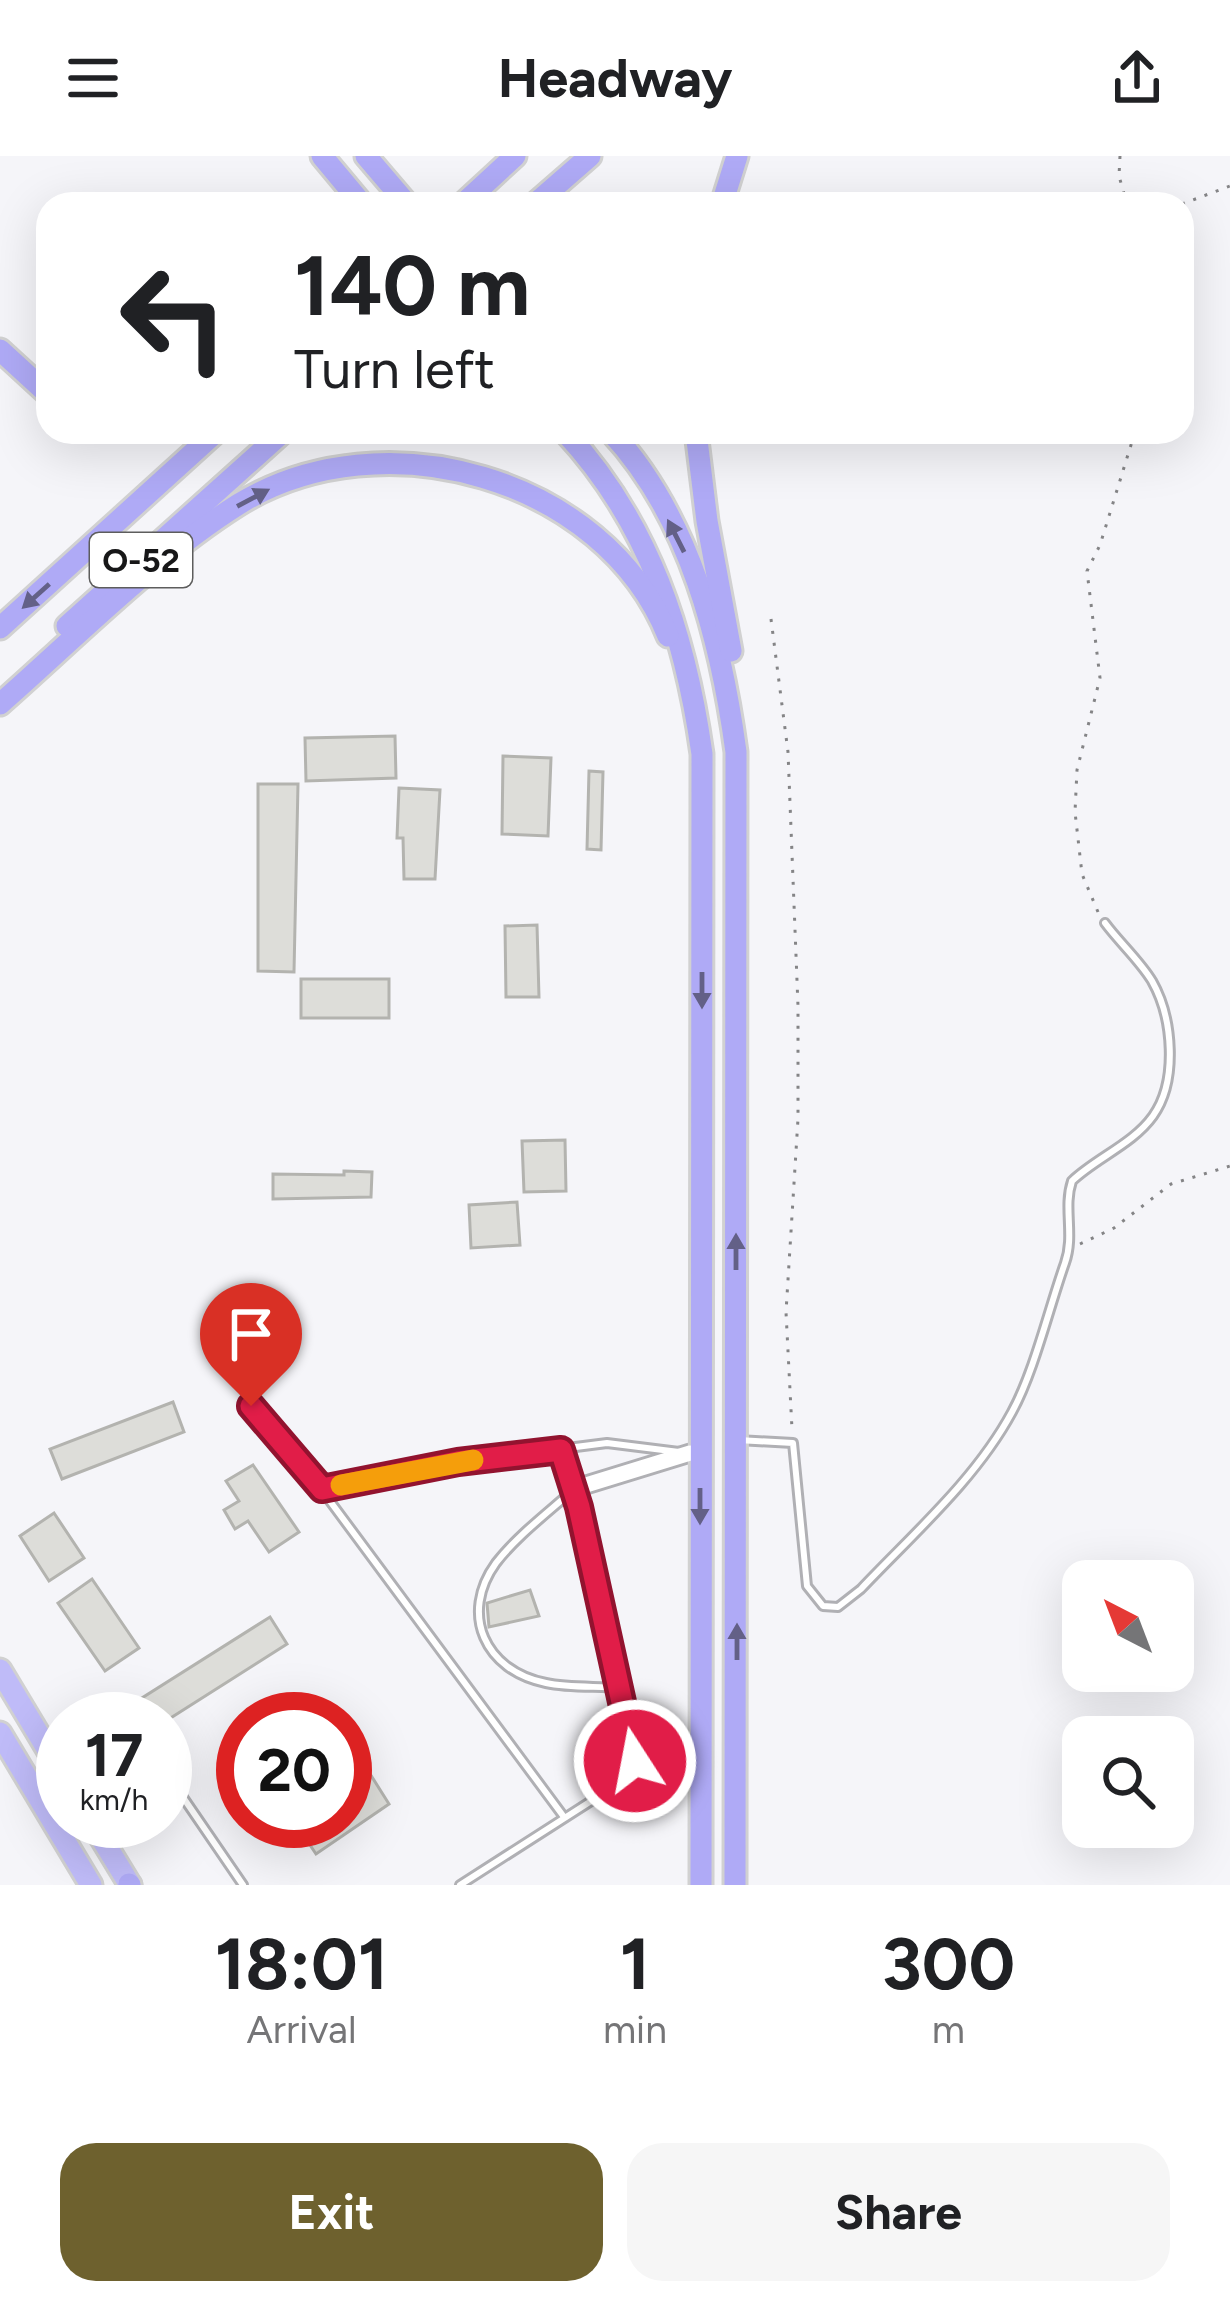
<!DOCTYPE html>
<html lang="en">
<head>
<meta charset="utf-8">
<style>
  :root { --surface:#fff; --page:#f6f6f6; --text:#202124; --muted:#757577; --accent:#6e612e }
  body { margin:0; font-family:Figtree,sans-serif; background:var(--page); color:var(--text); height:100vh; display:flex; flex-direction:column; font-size:45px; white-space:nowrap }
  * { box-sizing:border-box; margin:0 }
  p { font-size:39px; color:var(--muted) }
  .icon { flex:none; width:66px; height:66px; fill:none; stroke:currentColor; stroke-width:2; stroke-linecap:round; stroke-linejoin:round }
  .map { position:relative; height:1729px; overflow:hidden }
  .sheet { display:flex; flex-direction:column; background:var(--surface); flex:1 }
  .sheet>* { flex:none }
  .banner { position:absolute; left:36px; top:36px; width:1158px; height:252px; border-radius:36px; box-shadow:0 12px 48px #0002; background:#fff; color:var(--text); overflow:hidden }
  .needle { width:78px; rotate:318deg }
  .fabs { position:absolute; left:1062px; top:1404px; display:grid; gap:24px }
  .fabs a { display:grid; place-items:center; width:132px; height:132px; border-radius:24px; background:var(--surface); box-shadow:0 12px 48px #0002; font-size:60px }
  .speed { position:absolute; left:36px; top:1536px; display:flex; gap:24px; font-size:60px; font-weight:700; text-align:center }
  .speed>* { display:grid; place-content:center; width:156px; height:156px; border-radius:50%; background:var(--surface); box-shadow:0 12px 48px #0002; line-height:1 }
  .speed small { font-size:30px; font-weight:400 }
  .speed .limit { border:18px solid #d22; background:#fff; color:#111 }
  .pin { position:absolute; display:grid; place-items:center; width:102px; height:102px; color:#fff; margin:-123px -51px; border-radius:50% 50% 50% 0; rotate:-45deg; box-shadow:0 0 12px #0007 }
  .pin .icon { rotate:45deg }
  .me { position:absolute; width:132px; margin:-66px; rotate:349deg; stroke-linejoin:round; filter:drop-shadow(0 0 9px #0008) }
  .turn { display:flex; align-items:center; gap:42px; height:252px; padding:0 60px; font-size:54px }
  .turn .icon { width:156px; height:156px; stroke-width:2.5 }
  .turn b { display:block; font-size:84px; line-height:102px }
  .eta { display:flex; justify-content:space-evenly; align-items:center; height:204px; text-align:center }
  .eta b { font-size:72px; font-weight:700; line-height:84px }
  .primary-button { display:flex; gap:24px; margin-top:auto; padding:24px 60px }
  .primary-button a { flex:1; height:138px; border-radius:36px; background:var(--accent); color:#fff; font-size:48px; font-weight:700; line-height:138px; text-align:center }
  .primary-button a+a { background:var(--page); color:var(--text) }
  header { display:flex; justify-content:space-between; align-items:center; height:156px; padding:0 60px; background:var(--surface); font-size:54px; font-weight:700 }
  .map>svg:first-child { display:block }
</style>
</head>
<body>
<header><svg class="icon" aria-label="menu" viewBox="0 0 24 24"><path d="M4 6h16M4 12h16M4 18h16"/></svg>Headway<svg class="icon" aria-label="share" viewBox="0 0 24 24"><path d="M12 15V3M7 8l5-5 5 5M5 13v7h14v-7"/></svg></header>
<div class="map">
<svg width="1230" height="1729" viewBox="0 0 1230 1729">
  <rect width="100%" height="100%" fill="#f5f5f9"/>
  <!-- building -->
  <g fill="#ddddd9" stroke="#b3b3af" stroke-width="3">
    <polygon points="395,580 396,622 306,625 305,582"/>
    <polygon points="503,600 551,602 548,680 502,678"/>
    <polygon points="589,615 603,616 601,694 587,693"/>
    <polygon points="258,628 298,628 294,816 258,815"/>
    <polygon points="399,632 440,634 435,723 404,723 403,682 397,682"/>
    <polygon points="537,769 539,841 506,841 505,770"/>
    <rect x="301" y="823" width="88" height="39"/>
    <polygon points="565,984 566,1035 524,1036 522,985"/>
    <polygon points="344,1015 372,1016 371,1041 273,1043 273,1018 344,1019"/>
    <polygon points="517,1046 520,1089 471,1092 469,1049"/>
    <polygon points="173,1246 184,1276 62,1323 50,1293"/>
    <polygon points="253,1309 299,1376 269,1396 248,1365 235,1373 224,1354 239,1345 226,1325"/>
    <polygon points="54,1357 84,1402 49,1425 20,1380"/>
    <polygon points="92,1423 139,1492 105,1515 58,1447"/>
    <polygon points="530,1434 539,1460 489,1471 487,1447"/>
    <polygon points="270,1461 287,1488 169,1563 145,1563 134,1547"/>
    <polygon points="355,1594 389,1648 316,1698 294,1665 345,1665 345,1602"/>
  </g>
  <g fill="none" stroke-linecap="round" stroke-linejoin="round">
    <!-- service casing -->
    <g stroke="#b0b0b4" stroke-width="12">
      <g id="service">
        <polyline points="251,1250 321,1333 564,1661"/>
        <path d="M738,1284l55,3 14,143 16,20 15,1 23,-18c52,-55 115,-110 151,-177 22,-40 37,-104 53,-149 10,-28 -2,-55 7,-82 24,-23 61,-37 81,-65 25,-35 20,-98 -1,-135 -12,-20 -33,-39 -47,-58"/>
        <polyline points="321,1333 458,1306 607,1287 679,1296"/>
        <path d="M571,1336c-25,22 -55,45 -75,71 -37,51 -11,108 50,120 23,5 50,3 74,5"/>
        <polyline points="165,1615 243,1729"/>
        <polyline points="460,1729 624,1624 635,1605 579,1351 561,1294"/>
      </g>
    </g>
    <!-- tertiary casing -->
    <g stroke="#b0b0b4" stroke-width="21">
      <polyline id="tertiary" points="573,1333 690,1297"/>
    </g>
    <!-- trunk casing -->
    <g stroke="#d1d1d1" stroke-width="27">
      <g id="trunk">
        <polyline points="0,1514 63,1619"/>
        <polyline points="0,1577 91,1729"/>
        <polyline points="91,1665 130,1729"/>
      </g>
    </g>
    <!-- motorway casing -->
    <g stroke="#d1d1d1" stroke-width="27">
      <g id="motorway">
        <polyline points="322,0 362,48"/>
        <polyline points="366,0 407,48"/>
        <polyline points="463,48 515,0"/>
        <polyline points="535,48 590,0"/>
        <polyline points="722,48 737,0"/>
        <polyline points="0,194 48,238"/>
        <path d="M565,276c84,90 120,202 137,322l-1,1131"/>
        <path d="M611,276c79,85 110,209 125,320l-1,1133"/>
        <polyline points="696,276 707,365 731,495"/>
        <polyline points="67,470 283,276"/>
        <polyline points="0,472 216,276"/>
        <path d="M0,548c74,-65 156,-148 239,-200 143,-88 365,-27 429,132"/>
        <polyline points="129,1728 130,1729"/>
      </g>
    </g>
    <!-- path -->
    <g stroke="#848486" stroke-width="3" stroke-dasharray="3 9" stroke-linecap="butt">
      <polyline points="1120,0 1119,20 1127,48"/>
      <polyline points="1182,48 1230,30"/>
      <polyline points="771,463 788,596 798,850 798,963 786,1156 792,1273"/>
      <polyline points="1098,756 1082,718 1075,656 1077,614 1100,522 1087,415 1100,389 1135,276"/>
      <polyline points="1080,1088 1114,1072 1171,1028 1230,1010"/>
    </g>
    <!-- service -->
    <use href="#service" stroke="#fff" stroke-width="6"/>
    <!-- tertiary -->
    <use href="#tertiary" stroke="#fff" stroke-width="15"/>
    <!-- trunk -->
    <use href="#trunk" stroke="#bfbbf8" stroke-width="21"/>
    <!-- motorway -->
    <use href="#motorway" stroke="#afaaf6" stroke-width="21"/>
  </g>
  <!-- one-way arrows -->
  <defs><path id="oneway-solid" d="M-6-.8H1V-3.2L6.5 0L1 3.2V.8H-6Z" transform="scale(3)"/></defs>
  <g fill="#636087">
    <use href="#oneway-solid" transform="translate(253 342) rotate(-28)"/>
    <use href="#oneway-solid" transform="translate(676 380) rotate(-117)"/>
    <use href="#oneway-solid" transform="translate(36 440) rotate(138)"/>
    <use href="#oneway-solid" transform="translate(702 834) rotate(90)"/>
    <use href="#oneway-solid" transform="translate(736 1096) rotate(-90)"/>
    <use href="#oneway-solid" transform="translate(700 1350) rotate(90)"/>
    <use href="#oneway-solid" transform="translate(737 1486) rotate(-90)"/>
  </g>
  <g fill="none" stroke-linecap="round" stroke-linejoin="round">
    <!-- route casing -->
    <g stroke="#92132f" stroke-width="30">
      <polyline id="route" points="251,1250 322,1333 458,1306 561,1294 579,1351 635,1605"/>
    </g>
    <!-- route -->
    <use href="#route" stroke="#e11d48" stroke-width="21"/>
    <!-- slow -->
    <polyline stroke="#f59e0b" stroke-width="21" points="341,1329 473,1304"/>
  </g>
  <g text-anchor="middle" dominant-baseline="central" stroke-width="12" stroke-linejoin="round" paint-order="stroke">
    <!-- shield labels -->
    <rect fill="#fff" stroke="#5d5d5d" stroke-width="3" x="90" y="377" width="102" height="54" rx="9"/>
    <g font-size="33" font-weight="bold" fill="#171718">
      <text x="141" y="404">O-52</text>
    </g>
  </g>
</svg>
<div class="fabs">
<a><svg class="needle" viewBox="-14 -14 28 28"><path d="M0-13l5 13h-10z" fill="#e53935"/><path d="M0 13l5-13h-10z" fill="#757577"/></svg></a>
<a><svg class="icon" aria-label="search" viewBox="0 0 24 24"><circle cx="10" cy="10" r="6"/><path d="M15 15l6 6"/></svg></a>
</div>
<div class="speed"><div>17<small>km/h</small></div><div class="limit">20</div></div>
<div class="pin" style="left:251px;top:1250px;background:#d93025"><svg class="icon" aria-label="arrive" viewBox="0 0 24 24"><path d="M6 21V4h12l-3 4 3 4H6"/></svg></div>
<svg class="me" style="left:635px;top:1605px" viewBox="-20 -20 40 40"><circle r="17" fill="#e11d48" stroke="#fff" stroke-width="3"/><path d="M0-11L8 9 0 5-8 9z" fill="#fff"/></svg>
<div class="banner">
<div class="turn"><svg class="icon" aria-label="left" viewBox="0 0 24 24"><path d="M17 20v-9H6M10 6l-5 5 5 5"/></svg><div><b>140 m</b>Turn left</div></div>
</div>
</div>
<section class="sheet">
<div class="eta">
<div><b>18:01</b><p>Arrival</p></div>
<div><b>1</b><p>min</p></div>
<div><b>300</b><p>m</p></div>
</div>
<div class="primary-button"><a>Exit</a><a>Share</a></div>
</section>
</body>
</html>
